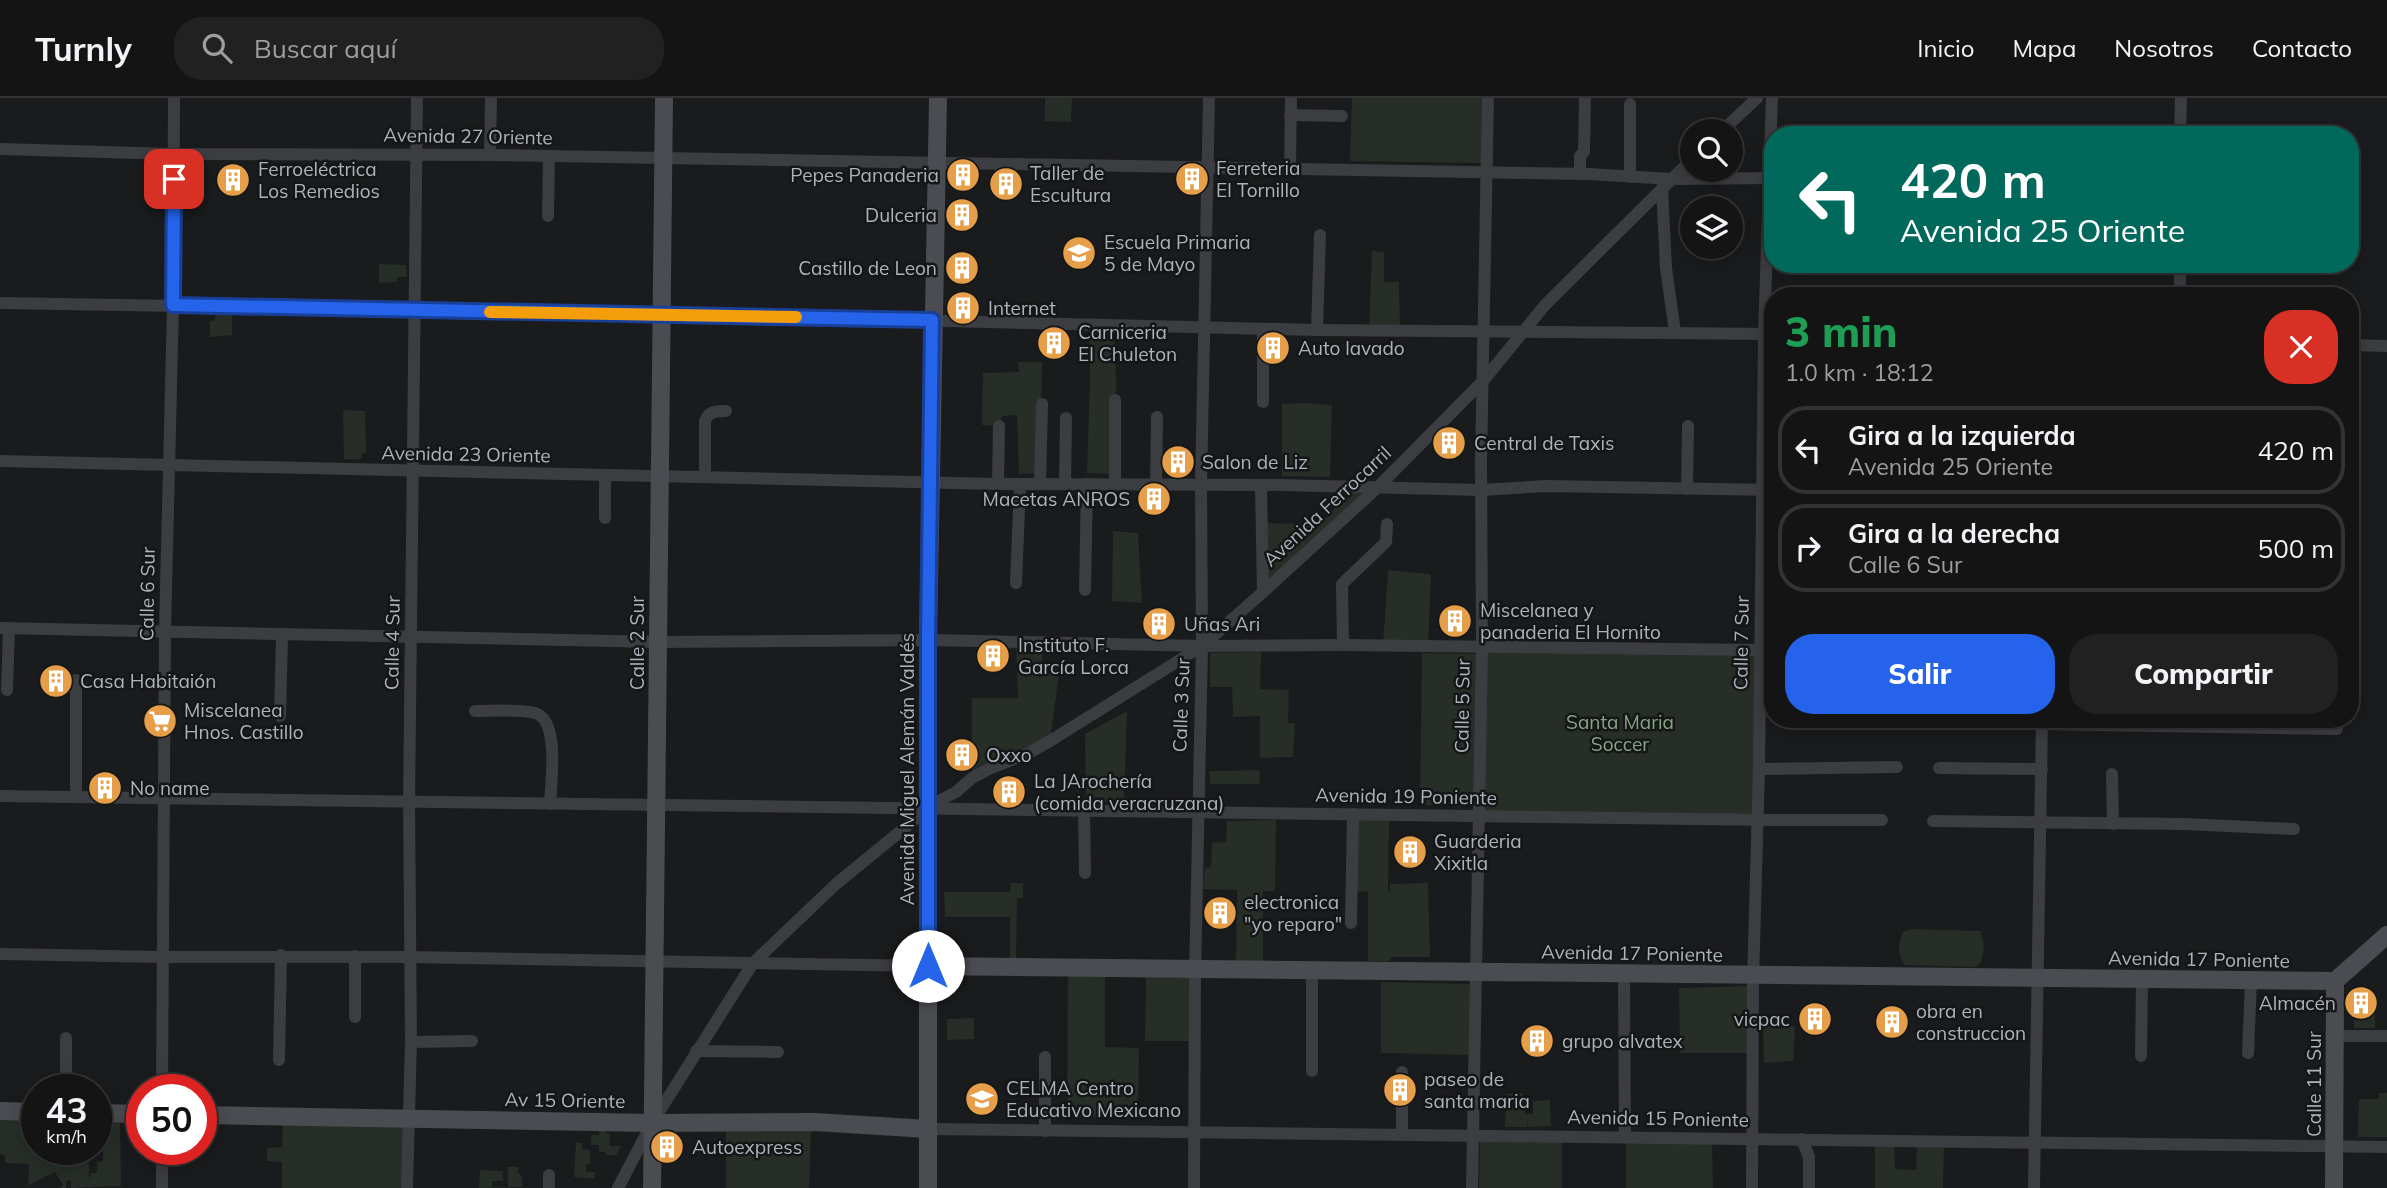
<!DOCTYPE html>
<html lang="es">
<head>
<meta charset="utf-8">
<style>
  :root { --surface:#141415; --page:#212122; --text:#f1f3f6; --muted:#9d9ea0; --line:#333334; --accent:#2563eb }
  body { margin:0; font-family:Mulish,sans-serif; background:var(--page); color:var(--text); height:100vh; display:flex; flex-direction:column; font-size:26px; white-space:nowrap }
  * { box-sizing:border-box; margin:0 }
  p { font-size:23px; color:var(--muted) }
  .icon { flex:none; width:38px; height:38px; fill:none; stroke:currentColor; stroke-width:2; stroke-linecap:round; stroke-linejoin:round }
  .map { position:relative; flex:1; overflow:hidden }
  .panel { position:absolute; left:1764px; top:189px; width:595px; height:441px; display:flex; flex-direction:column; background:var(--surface); border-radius:28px; box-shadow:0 4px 18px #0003,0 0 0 2px var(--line) }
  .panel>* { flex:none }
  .hud { position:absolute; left:1764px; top:28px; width:595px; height:147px; border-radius:28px; box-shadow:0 4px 18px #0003,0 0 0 2px var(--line); background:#00695c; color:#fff; overflow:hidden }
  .controls { position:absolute; left:1680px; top:21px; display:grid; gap:14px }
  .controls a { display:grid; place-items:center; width:63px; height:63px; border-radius:50%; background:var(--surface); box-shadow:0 4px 18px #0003,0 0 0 2px var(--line); font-size:35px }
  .speed { position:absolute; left:21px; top:976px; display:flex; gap:14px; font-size:35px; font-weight:700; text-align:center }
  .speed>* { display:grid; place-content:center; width:91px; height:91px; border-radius:50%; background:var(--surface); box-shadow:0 4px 18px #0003,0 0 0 2px var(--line); line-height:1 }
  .speed small { font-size:18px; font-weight:400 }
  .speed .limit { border:10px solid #d22; background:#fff; color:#111 }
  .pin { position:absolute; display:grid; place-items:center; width:60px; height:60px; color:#fff; margin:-30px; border-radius:14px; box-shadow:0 4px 10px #0006 }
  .me { position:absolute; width:77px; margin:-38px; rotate:0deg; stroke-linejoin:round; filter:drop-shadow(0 0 5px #0008) }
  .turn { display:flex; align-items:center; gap:24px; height:147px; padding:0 21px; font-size:32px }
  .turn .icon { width:91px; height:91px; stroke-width:2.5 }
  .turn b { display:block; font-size:49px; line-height:60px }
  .round { display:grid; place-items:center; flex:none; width:74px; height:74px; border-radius:28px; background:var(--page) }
  .overview { display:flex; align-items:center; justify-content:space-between; height:119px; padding:0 21px }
  h1 { font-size:42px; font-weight:800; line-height:52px; color:#1e9e55 }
  .cta { display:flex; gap:14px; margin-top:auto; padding:14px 21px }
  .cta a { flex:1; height:80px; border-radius:28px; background:var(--accent); color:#fff; font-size:28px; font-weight:800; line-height:80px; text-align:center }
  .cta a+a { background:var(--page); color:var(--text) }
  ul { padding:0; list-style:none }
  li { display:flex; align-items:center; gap:21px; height:88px; margin:0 14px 10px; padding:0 7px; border:4px solid var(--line); border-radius:28px }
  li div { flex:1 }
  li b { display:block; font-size:26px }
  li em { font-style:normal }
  header { display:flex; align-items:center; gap:42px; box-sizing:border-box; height:98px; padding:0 35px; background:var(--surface); border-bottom:2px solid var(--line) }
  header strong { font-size:33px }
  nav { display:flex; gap:38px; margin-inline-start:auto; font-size:24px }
  .search { width:490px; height:63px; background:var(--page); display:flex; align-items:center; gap:18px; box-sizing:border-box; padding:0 24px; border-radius:28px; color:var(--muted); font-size:26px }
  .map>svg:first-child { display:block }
</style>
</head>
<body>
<header>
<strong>Turnly</strong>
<div class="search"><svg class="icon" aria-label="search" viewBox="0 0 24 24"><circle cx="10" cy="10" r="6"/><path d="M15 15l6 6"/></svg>Buscar aquí</div>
<nav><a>Inicio</a><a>Mapa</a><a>Nosotros</a><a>Contacto</a></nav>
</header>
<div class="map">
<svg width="2387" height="1090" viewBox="0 0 2387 1090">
  <rect width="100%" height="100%" fill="#1a1b1c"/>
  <!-- green -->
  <g fill="#262e27">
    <polygon points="1045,0 1072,0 1071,24 1045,23"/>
    <polygon points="1352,0 1482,0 1481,65 1350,63"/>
    <polygon points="1372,153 1384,154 1384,184 1399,184 1400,233 1369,233"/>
    <polygon points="379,166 406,167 407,179 397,179 397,184 379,185"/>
    <polygon points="216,214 232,215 232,237 210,239 210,223 215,222"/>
    <polygon points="1089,226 1114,227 1116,282 1115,376 1087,375 1090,278"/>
    <polygon points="1018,264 1042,264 1040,375 1019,376 1017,317 1002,318 999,328 982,327 983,275 1019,274"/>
    <polygon points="1304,305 1332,307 1330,379 1282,378 1282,306"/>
    <polygon points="343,312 365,313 366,355 362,355 361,361 344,361"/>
    <polygon points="1355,390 1377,390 1263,494 1262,425 1320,426"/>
    <polygon points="1113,433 1138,435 1142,505 1112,503"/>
    <polygon points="1388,472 1431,476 1428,548 1383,547"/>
    <polygon points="1016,544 1042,544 1042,567 1060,568 1050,643 972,680 972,600 1018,600"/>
    <polygon points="1482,549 1760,552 1758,722 1480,718"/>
    <polygon points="1261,554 1260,591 1289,592 1288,625 1295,625 1293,659 1260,660 1260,618 1233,619 1232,589 1210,589 1210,555"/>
    <polygon points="1422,555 1478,556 1475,708 1420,707"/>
    <polygon points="1127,613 1124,705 1086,703 1085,636"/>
    <polygon points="1259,672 1260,686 1210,686 1209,673"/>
    <polygon points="1276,722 1275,793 1263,793 1263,865 1236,863 1237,792 1203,791 1205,770 1211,769 1212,745 1226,744 1227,723"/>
    <polygon points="1368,722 1389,723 1388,793 1390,793 1390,786 1428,785 1430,859 1391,859 1390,863 1368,863 1368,794 1353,793 1355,723"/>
    <polygon points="1011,785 1023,785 1023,800 1017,800 1016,861 1010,861 1010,819 945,819 944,794 1010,794"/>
    <path d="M1912,831l68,2c5,11 5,23 -1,34l-4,2 -70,-2c-8,-10 -7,-21 -2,-33z"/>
    <polygon points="1068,876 1105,879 1105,949 1139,950 1138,1020 1067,1018"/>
    <polygon points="1146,877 1191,878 1190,943 1145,943"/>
    <polygon points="1381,884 1472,886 1469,957 1381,955"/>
    <polygon points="1750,888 1750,955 1680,955 1679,890"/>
    <rect x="2354" y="909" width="21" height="21"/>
    <polygon points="974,920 974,941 947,942 947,921"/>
    <polygon points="1763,928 1795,928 1793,963 1764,965"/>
    <polygon points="1523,995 1525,1016 1533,1016 1533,1003 1550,1002 1551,1028 1528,1029 1527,1021 1527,1029 1505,1029 1506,996"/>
    <polygon points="2379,995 2387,995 2387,1039 2358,1039 2359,1001 2379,1001"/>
    <polygon points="0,1021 37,1022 37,1052 88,1052 89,1079 91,1079 91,1075 97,1075 97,1064 103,1063 103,1050 100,1050 100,1022 120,1023 121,1088 71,1090 71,1083 67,1082 66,1090 59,1090 63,1087 55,1074 29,1087 28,1090 29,1066 5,1065 5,1057 0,1056"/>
    <polygon points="283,1024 405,1027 404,1090 282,1090 282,1064 267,1063 267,1050 282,1049"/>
    <polygon points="600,1027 606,1027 606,1035 610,1036 609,1048 621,1048 616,1057 606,1057 606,1054 599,1054 599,1047 591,1047 591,1037 599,1037"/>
    <polygon points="726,1030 811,1032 809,1090 726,1090"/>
    <polygon points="1626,1040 1712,1046 1713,1090 1626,1090"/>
    <polygon points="1480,1044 1562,1044 1562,1090 1479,1090"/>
    <polygon points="576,1045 582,1045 582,1051 590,1052 590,1066 586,1067 586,1074 595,1074 594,1081 574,1079"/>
    <polygon points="1917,1047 1944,1048 1943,1090 1875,1090 1875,1048 1894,1048 1895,1071 1916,1072"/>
    <polygon points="508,1069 518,1069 518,1075 522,1078 522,1089 479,1090 480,1072 503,1073 503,1083 492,1083 492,1089 508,1089"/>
  </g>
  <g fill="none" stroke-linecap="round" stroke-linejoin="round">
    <!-- street -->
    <g stroke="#3c3d41" stroke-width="12">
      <polyline points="1290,17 1342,18"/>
      <polyline points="1722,33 1757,0"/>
      <polyline points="2180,37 2181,0"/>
      <polyline points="0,51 174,56 490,57 1589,76 1672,81 1773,80"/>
      <polyline points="490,57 491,0"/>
      <polyline points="1290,72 1291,0"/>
      <polyline points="1580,76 1580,58 1584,54 1585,0"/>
      <polyline points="1630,79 1630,6"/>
      <polyline points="1662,90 1666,170 1675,234"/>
      <polyline points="548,118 549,58"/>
      <polyline points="2180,198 2180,166"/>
      <polyline points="0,205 662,216 1317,232 1773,236"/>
      <polyline points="1263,231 1263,304"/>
      <polyline points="1317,232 1320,137"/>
      <polyline points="2350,247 2387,248"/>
      <polyline points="0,363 998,386 1282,387 1481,392 1546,388 1773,392"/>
      <path d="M705,379v-56c4,-10 11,-10 21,-10"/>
      <polyline points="998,386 999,328"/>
      <polyline points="1040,386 1042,306"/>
      <polyline points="1065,386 1066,320"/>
      <polyline points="1115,386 1115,302"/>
      <polyline points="1156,387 1157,319"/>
      <polyline points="1261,388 1263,494"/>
      <polyline points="1687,391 1688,328"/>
      <polyline points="605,420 605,378"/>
      <polyline points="1016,485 1020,386"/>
      <polyline points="1085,492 1087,386"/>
      <polyline points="0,530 658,544 934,542 1202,548 1343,547 1760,552"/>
      <polyline points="1343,547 1342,486 1386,444 1387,426"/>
      <polyline points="76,582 76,699"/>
      <polyline points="7,592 9,530"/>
      <path d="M475,613c16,0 46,-2 60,2 25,7 16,70 15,91"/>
      <polyline points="280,618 282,538"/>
      <polyline points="2042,626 2337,631"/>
      <polyline points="1939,670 2042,671"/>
      <polyline points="1759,671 1897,669"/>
      <polyline points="2112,676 2113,726"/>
      <polyline points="0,698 1770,722 1882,722"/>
      <polyline points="1084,712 1085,775"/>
      <polyline points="1933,723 2184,726 2294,731"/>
      <polyline points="1351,825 1353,716"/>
      <polyline points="0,856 164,859 408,859 928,868"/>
      <polyline points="355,858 355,919"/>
      <polyline points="1312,872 1312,973"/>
      <polyline points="1624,876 1625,1039"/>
      <polyline points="2335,938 2387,938"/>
      <polyline points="411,944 472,943"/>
      <polyline points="696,953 778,954"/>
      <polyline points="2248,955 2251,882"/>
      <polyline points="2141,958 2142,881"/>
      <polyline points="1045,959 1045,1033"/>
      <polyline points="279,962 281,857"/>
      <polyline points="1402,974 1402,1037"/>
      <polyline points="66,992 66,940"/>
      <polyline points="162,992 165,533 173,207 174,0"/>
      <polyline points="928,1031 2387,1049"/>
      <polyline points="1802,1041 1809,1059 1809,1090"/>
      <polyline points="162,1090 162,1052"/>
      <polyline points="407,1090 411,944 409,704 417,0"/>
      <polyline points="549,1090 549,1077"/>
      <polyline points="618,1090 652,1025 753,865 836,786 935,705 956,694 972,680 989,671 1027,656 1050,643 1202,548 1263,494 1377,390 1483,283 1545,207 1692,61"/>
      <polyline points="1194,1090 1195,878 1202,548 1201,387 1209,0"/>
      <polyline points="1472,1090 1482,549 1481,363 1488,0"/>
      <polyline points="1752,1090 1753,882 1759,671 1764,236 1772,0"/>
      <polyline points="2034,1090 2042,621"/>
    </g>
    <!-- secondary -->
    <g stroke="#4a4c51" stroke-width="18">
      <polyline points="928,868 2335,883"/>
      <polyline points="2335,883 2387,837"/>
      <polyline points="0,1013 37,1014"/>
      <polyline points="96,1015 142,1016"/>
      <polyline points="201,1017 652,1025 815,1024 928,1031"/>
      <polyline points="652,1090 664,0"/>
      <polyline points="928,1090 928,542 938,0"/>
      <polyline points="2334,1090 2335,883"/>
    </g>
  </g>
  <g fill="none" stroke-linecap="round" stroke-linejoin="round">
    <!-- route casing -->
    <g stroke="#184099" stroke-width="18">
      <polyline id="route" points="174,81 173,207 932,222 928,542 928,868"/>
    </g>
    <!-- route -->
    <use href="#route" stroke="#2563eb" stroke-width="12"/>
    <!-- slow -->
    <polyline stroke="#f59e0b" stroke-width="12" points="490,214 796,219"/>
  </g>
  <!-- icons -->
  <defs>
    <g id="building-disc" transform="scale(1.75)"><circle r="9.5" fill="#e69e49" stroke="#151617"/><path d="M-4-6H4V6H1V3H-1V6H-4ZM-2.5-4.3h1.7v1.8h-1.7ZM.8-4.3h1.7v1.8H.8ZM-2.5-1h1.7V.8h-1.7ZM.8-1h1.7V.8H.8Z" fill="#fff"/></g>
    <g id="school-disc" transform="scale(1.75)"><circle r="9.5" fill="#e69e49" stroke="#151617"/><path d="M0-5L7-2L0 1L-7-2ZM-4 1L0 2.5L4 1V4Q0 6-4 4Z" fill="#fff"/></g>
    <g id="supermarket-disc" transform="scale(1.75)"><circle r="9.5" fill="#e69e49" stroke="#151617"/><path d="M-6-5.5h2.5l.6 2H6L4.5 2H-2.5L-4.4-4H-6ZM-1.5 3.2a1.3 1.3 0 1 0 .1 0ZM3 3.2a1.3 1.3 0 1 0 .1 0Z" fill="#fff"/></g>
  </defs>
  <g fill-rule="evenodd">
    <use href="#building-disc" x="963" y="77"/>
    <use href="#building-disc" x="1192" y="81"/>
    <use href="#building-disc" x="233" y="82"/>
    <use href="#building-disc" x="1006" y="86"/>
    <use href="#building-disc" x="962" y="117"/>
    <use href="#school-disc" x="1079" y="155"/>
    <use href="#building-disc" x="962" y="170"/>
    <use href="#building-disc" x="963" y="210"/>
    <use href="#building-disc" x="1054" y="245"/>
    <use href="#building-disc" x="1273" y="250"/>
    <use href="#building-disc" x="1449" y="345"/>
    <use href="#building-disc" x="1178" y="364"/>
    <use href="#building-disc" x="1154" y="401"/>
    <use href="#building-disc" x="1455" y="523"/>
    <use href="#building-disc" x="1159" y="526"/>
    <use href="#building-disc" x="993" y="558"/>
    <use href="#building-disc" x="56" y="583"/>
    <use href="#supermarket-disc" x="160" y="623"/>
    <use href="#building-disc" x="962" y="657"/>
    <use href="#building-disc" x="105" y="690"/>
    <use href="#building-disc" x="1009" y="694"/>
    <use href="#building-disc" x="1410" y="754"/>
    <use href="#building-disc" x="1220" y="815"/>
    <use href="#building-disc" x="2361" y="905"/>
    <use href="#building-disc" x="1815" y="921"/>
    <use href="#building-disc" x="1892" y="924"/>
    <use href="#building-disc" x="1537" y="943"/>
    <use href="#building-disc" x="1400" y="992"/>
    <use href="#school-disc" x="982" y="1001"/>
    <use href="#building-disc" x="667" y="1049"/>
  </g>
  <g text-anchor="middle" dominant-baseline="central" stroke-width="5" stroke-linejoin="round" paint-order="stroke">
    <!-- street labels -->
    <g font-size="19" fill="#aeb3bb" stroke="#151617">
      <text transform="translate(468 38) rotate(1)">Avenida 27 Oriente</text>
      <text transform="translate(466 356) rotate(1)">Avenida 23 Oriente</text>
      <text transform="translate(1327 408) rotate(-43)">Avenida Ferrocarril</text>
      <text transform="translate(147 496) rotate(-89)">Calle 6 Sur</text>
      <text transform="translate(392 545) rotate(-89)">Calle 4 Sur</text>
      <text transform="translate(637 545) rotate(-90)">Calle 2 Sur</text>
      <text transform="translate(1741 545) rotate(-89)">Calle 7 Sur</text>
      <text transform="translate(1181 607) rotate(-88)">Calle 3 Sur</text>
      <text transform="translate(1462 608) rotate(-89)">Calle 5 Sur</text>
      <text transform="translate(907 671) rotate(-90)">Avenida Miguel Alemán Valdés</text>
      <text transform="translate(1406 698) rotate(1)">Avenida 19 Poniente</text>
      <text transform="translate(1632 855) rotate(1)">Avenida 17 Poniente</text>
      <text transform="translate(2199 861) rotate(1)">Avenida 17 Poniente</text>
      <text transform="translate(2314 986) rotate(-90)">Calle 11 Sur</text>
      <text transform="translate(565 1002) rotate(1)">Av 15 Oriente</text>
      <text transform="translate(1658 1020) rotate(1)">Avenida 15 Poniente</text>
    </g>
    <!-- poi labels -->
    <g font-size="19" fill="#aeb3bb" stroke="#151617" text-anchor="start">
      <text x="1216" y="70">Ferreteria<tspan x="1216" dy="22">El Tornillo</tspan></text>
      <text x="258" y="71">Ferroeléctrica<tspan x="258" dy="22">Los Remedios</tspan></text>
      <text x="1030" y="75">Taller de<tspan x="1030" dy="22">Escultura</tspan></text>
      <text x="939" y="77" text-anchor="end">Pepes Panaderia</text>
      <text x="937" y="117" text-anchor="end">Dulceria</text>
      <text x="1104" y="144">Escuela Primaria<tspan x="1104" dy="22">5 de Mayo</tspan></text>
      <text x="937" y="170" text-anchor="end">Castillo de Leon</text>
      <text x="988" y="210">Internet</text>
      <text x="1078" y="234">Carniceria<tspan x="1078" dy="22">El Chuleton</tspan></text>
      <text x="1298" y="250">Auto lavado</text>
      <text x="1474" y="345">Central de Taxis</text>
      <text x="1202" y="364">Salon de Liz</text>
      <text x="1130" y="401" text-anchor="end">Macetas ANROS</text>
      <text x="1480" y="512">Miscelanea y<tspan x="1480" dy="22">panaderia El Hornito</tspan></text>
      <text x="1184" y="526">Uñas Ari</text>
      <text x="1018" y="547">Instituto F.<tspan x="1018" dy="22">García Lorca</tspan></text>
      <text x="80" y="583">Casa Habitaión</text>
      <text x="184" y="612">Miscelanea<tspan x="184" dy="22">Hnos. Castillo</tspan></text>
      <text x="986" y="657">Oxxo</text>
      <text x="1034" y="683">La JArochería<tspan x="1034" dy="22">(comida veracruzana)</tspan></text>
      <text x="130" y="690">No name</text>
      <text x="1434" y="743">Guarderia<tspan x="1434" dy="22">Xixitla</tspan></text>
      <text x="1244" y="804">electronica<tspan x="1244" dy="22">"yo reparo"</tspan></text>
      <text x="2336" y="905" text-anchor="end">Almacén</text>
      <text x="1916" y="913">obra en<tspan x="1916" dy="22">construccion</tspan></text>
      <text x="1790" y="921" text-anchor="end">vicpac</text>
      <text x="1562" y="943">grupo alvatex</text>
      <text x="1424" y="981">paseo de<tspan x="1424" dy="22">santa maria</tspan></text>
      <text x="1006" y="990">CELMA Centro<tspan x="1006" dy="22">Educativo Mexicano</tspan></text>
      <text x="692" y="1049">Autoexpress</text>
    </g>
    <!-- park labels -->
    <g font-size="19" fill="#88a486" stroke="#151617">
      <text x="1620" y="624">Santa Maria<tspan x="1620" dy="22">Soccer</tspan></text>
    </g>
  </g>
</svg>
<div class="controls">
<a><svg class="icon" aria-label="search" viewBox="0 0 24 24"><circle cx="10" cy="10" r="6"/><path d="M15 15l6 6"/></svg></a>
<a><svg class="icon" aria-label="layers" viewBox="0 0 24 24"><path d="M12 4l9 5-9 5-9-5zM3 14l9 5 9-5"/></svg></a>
</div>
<div class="speed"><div>43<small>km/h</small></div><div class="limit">50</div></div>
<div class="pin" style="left:174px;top:81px;background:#d93025"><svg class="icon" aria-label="arrive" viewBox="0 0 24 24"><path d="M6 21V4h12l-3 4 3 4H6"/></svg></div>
<svg class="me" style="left:928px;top:868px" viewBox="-20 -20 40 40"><circle r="19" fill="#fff"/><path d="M0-13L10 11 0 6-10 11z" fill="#2563eb"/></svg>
<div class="hud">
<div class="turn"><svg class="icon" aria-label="left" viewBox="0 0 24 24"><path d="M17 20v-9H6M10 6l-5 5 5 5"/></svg><div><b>420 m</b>Avenida 25 Oriente</div></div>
</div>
<section class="panel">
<div class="overview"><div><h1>3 min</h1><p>1.0 km · 18:12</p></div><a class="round" style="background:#d93025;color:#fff"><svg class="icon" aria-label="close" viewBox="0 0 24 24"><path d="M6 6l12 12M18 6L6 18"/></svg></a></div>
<ul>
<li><svg class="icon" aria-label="left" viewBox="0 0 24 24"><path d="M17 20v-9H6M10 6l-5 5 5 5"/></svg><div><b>Gira a la izquierda</b><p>Avenida 25 Oriente</p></div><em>420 m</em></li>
<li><svg class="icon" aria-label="right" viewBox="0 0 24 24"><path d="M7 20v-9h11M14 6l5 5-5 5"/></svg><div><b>Gira a la derecha</b><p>Calle 6 Sur</p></div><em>500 m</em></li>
</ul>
<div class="cta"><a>Salir</a><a>Compartir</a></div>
</section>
</div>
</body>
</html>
